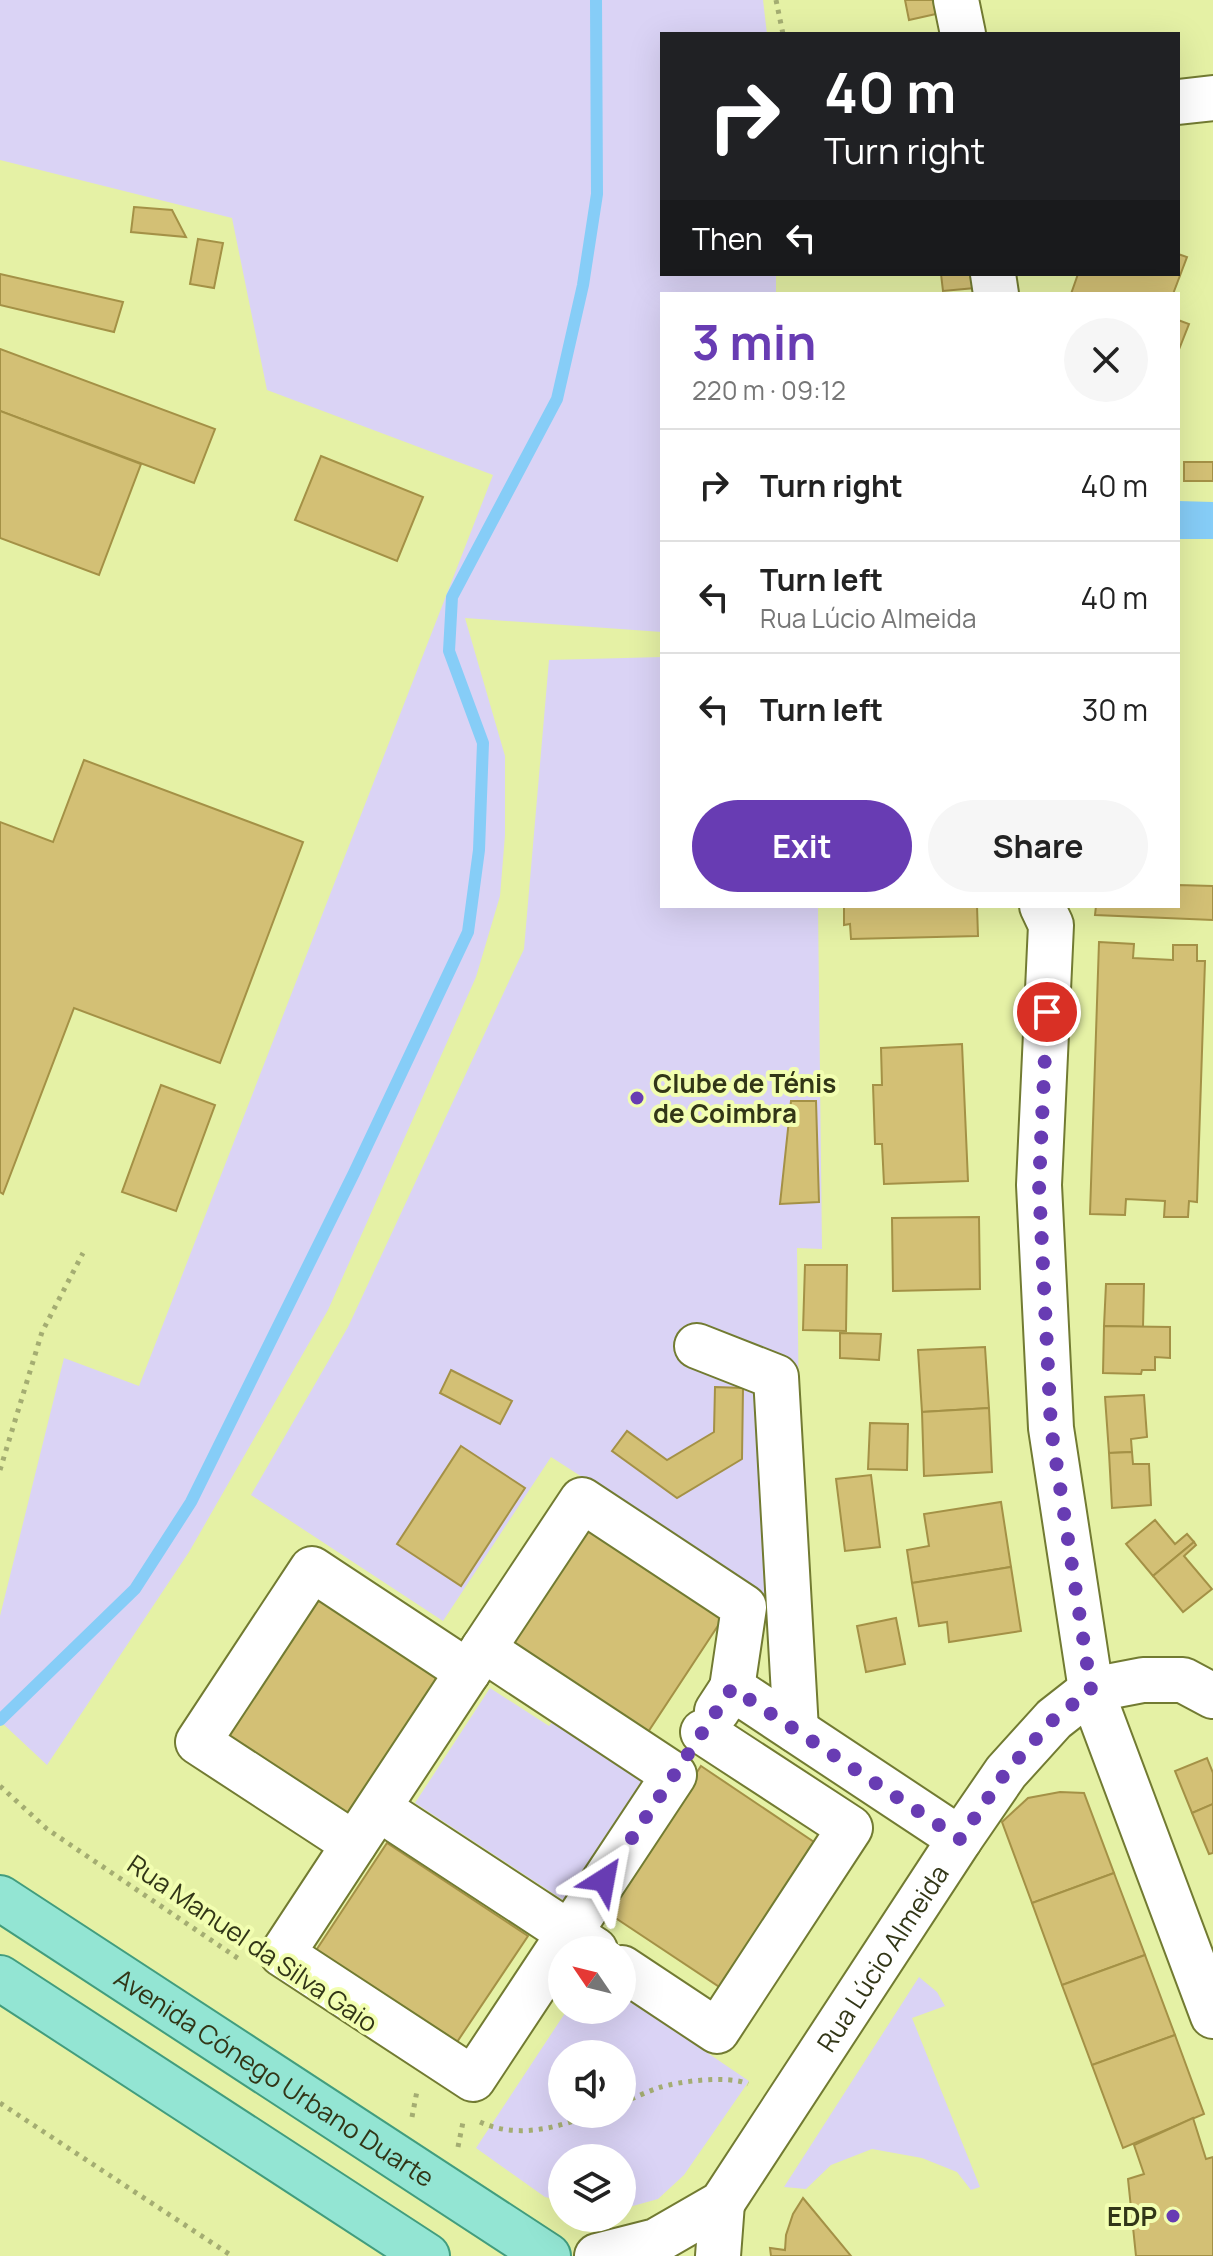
<!DOCTYPE html>
<html lang="en">
<head>
<meta charset="utf-8">
<style>
  :root { --surface:#fff; --page:#f6f6f6; --text:#222; --muted:#767676; --line:#e0e0e0; --accent:#683cb3 }
  body { margin:0; font-family:Manrope,sans-serif; background:var(--page); color:var(--text); height:100vh; display:flex; flex-direction:column; font-size:30px; white-space:nowrap }
  * { box-sizing:border-box; margin:0 }
  p { font-size:26px; color:var(--muted) }
  .icon { flex:none; width:44px; height:44px; fill:none; stroke:currentColor; stroke-width:2; stroke-linecap:round; stroke-linejoin:round }
  .map { position:relative; flex:1; overflow:hidden }
  .sheet { position:absolute; left:660px; top:292px; width:520px; height:616px; display:flex; flex-direction:column; background:var(--surface); border-radius:0px; box-shadow:0 8px 32px #0002 }
  .sheet>* { flex:none }
  .hud { position:absolute; left:660px; top:32px; width:520px; height:244px; border-radius:0px; box-shadow:0 8px 32px #0002; background:#202124; color:#fff; overflow:hidden }
  .needle { width:52px; rotate:305deg }
  .buttons { position:absolute; left:548px; top:1936px; display:grid; gap:16px }
  .buttons a { display:grid; place-items:center; width:88px; height:88px; border-radius:50%; background:var(--surface); box-shadow:0 8px 32px #0002; font-size:40px }
  .pin { position:absolute; display:grid; place-items:center; width:68px; height:68px; color:#fff; margin:-34px; border:4px solid #fff; border-radius:50%; box-shadow:0 2px 8px #0007 }
  .me { position:absolute; width:88px; margin:-44px; rotate:34deg; stroke-linejoin:round; filter:drop-shadow(0 0 6px #0008) }
  .turn { display:flex; align-items:center; gap:28px; height:168px; padding:0 32px; font-size:36px }
  .turn .icon { width:104px; height:104px; stroke-width:2.5 }
  .turn b { display:block; font-size:56px; line-height:68px }
  .then { display:flex; align-items:center; height:76px; padding:0 32px; background:#0003; gap:16px; font-size:30px }
  .round { display:grid; place-items:center; flex:none; width:84px; height:84px; border-radius:42px; background:var(--page) }
  .head { display:flex; align-items:center; justify-content:space-between; height:136px; padding:0 32px }
  h1 { font-size:48px; font-weight:700; line-height:60px; color:var(--accent) }
  .action { display:flex; gap:16px; margin-top:auto; padding:16px 32px }
  .action a { flex:1; height:92px; border-radius:48px; background:var(--accent); color:#fff; font-size:32px; font-weight:700; line-height:92px; text-align:center }
  .action a+a { background:var(--page); color:var(--text) }
  ul { padding:0; list-style:none }
  li { display:flex; align-items:center; gap:24px; height:112px; padding:0 32px; border-top:2px solid var(--line) }
  li div { flex:1 }
  li b { display:block; font-size:30px }
  li em { font-style:normal }
  .map>svg:first-child { display:block }
</style>
</head>
<body>
<div class="map">
<svg width="1213" height="2256" viewBox="0 0 1213 2256">
  <rect width="100%" height="100%" fill="#e5f1a5"/>
  <!-- green -->
  <g fill="#dad3f5" fill-rule="evenodd">
    <polygon points="0,0 763,0 767,34 662,34 662,274 776,274 776,294 662,294 662,632 465,618 505,756 505,835 500,896 476,977 328,1310 189,1552 47,1765 0,1721 0,1616 64,1358 139,1386 493,475 267,390 232,218 0,160"/>
    <polygon points="662,657 662,906 818,906 822,1249 797,1248 801,1590 772,1599 551,1457 443,1621 251,1495 348,1327 524,949 549,660"/>
    <polygon points="490,1688 549,1726 555,1719 646,1778 566,1902 415,1803"/>
    <polygon points="919,1977 937,1992 945,2006 912,2018 980,2187 971,2190 957,2172 922,2158 872,2149 831,2165 806,2189 784,2187"/>
    <path d="M622,1995l127,86 -65,94 -26,24 -36,10v-51h-60v43l-17,-4 -69,-49 91,-138h55zM562,2054h60v60h-60z"/>
  </g>
  <!-- water -->
  <polygon fill="#86cdf7" points="1178,501 1213,502 1213,539 1178,539"/>
  <g fill="none" stroke-linecap="round" stroke-linejoin="round">
    <!-- stream -->
    <polyline stroke="#86cdf7" stroke-width="12" points="0,1720 135,1589 191,1502 354,1173 468,932 479,850 483,743 449,651 452,597 557,399 583,285 597,194 596,0"/>
  </g>
  <!-- building -->
  <g fill="#d3c075" stroke="#a49146" stroke-width="2">
    <polygon points="905,0 933,0 936,14 909,20"/>
    <polygon points="134,207 172,210 186,237 131,232"/>
    <polygon points="198,239 223,243 214,288 190,284"/>
    <polygon points="1178,254 1187,257 1173,294 1071,294 1078,274 1178,274"/>
    <polygon points="0,274 123,302 114,332 0,305"/>
    <polygon points="941,274 973,274 975,288 943,291"/>
    <polygon points="1178,320 1189,324 1178,352"/>
    <polygon points="0,349 215,429 194,483 0,411"/>
    <polygon points="0,411 141,464 99,575 0,538"/>
    <polygon points="321,456 423,497 397,561 295,520"/>
    <rect x="1184" y="462" width="29" height="19"/>
    <polygon points="84,760 303,842 220,1063 74,1008 3,1194 0,1192 0,822 53,842"/>
    <polygon points="1178,885 1213,886 1213,920 1095,915 1096,906 1178,906"/>
    <polygon points="844,906 977,906 978,936 851,939 850,924 844,925"/>
    <polygon points="1099,942 1134,944 1133,958 1173,960 1173,945 1197,945 1197,961 1205,961 1197,1202 1189,1201 1188,1217 1164,1217 1165,1201 1126,1199 1125,1215 1090,1214"/>
    <polygon points="962,1044 968,1181 884,1184 882,1144 875,1144 873,1085 882,1085 881,1048"/>
    <polygon points="161,1085 215,1105 176,1211 122,1192"/>
    <polygon points="791,1101 816,1101 819,1202 780,1204"/>
    <polygon points="979,1217 980,1289 893,1291 892,1218"/>
    <polygon points="805,1265 847,1265 846,1331 803,1330"/>
    <polygon points="1106,1284 1144,1284 1143,1327 1104,1326"/>
    <polygon points="1104,1326 1170,1327 1170,1358 1155,1357 1155,1370 1142,1370 1141,1374 1103,1373"/>
    <polygon points="840,1333 881,1334 879,1360 840,1358"/>
    <polygon points="985,1347 989,1408 922,1412 918,1350"/>
    <polygon points="451,1370 512,1401 500,1424 440,1393"/>
    <polygon points="715,1387 743,1388 742,1459 677,1498 612,1451 627,1431 667,1460 714,1432"/>
    <polygon points="1144,1395 1147,1437 1131,1439 1132,1452 1109,1453 1105,1397"/>
    <polygon points="989,1408 992,1472 924,1476 922,1412"/>
    <polygon points="870,1423 908,1424 907,1470 868,1469"/>
    <polygon points="461,1446 525,1488 461,1586 397,1544"/>
    <polygon points="1132,1452 1133,1464 1149,1464 1151,1505 1112,1508 1109,1453"/>
    <polygon points="871,1475 880,1547 845,1551 836,1479"/>
    <polygon points="1001,1502 1011,1567 912,1583 907,1550 929,1546 924,1514"/>
    <polygon points="580,1519 725,1615 648,1732 503,1636"/>
    <polygon points="1155,1520 1175,1544 1187,1534 1194,1542 1153,1576 1126,1544"/>
    <polygon points="1194,1542 1196,1545 1184,1556 1212,1589 1183,1612 1153,1576"/>
    <polygon points="1011,1567 1021,1631 949,1642 947,1622 919,1626 912,1583"/>
    <polygon points="318,1594 440,1675 347,1817 225,1736"/>
    <polygon points="896,1618 905,1664 866,1672 857,1626"/>
    <polygon points="1207,1758 1213,1773 1213,1804 1192,1813 1175,1771"/>
    <polygon points="701,1766 817,1844 721,1988 605,1911"/>
    <polygon points="1060,1792 1084,1793 1114,1873 1032,1903 1002,1822 1028,1798"/>
    <polygon points="1213,1804 1213,1853 1209,1854 1192,1813"/>
    <polygon points="387,1843 528,1936 453,2048 313,1955"/>
    <polygon points="1114,1873 1145,1955 1062,1985 1032,1903"/>
    <polygon points="1145,1955 1175,2035 1092,2065 1062,1985"/>
    <polygon points="1175,2035 1204,2114 1123,2148 1092,2065"/>
    <polygon points="1193,2118 1206,2159 1213,2157 1213,2256 1136,2256 1128,2179 1144,2174 1134,2145"/>
    <polygon points="803,2198 851,2256 771,2256 770,2248 785,2250 786,2235 793,2214"/>
  </g>
  <g fill="none" stroke-linecap="round" stroke-linejoin="round">
    <!-- minor casing -->
    <g stroke="#727b32" stroke-width="48">
      <g id="minor">
        <polyline points="956,0 963,34"/>
        <polyline points="1178,102 1213,98"/>
        <polyline points="993,274 996,294"/>
        <polyline points="1042,906 1051,925 1039,1185 1051,1428 1091,1690 1213,2016"/>
        <polyline points="697,1346 776,1377 796,1730"/>
        <polyline points="483,1649 582,1500 744,1607 732,1688"/>
        <polyline points="717,1711 732,1688 960,1839"/>
        <polyline points="378,1808 282,1954 473,2079 674,1775 483,1649 378,1808 569,1933 595,1950"/>
        <polyline points="354,1844 198,1742 312,1569 468,1672"/>
        <polyline points="622,1968 717,2031 850,1828 703,1732"/>
        <path id="s1" d="M597,2256l59,-15 66,-38 238,-364 46,-67 48,-53 37,-29 52,-10h40l30,16"/>
        <polyline points="718,2256 722,2203"/>
      </g>
    </g>
    <!-- major casing -->
    <g stroke="#429d7e" stroke-width="48">
      <g id="major">
        <path id="s2" d="M0,1898l548,358"/>
        <polyline points="0,1978 427,2256"/>
      </g>
    </g>
    <!-- path -->
    <g stroke="#a4ad72" stroke-width="5" stroke-dasharray="4 6" stroke-linecap="butt">
      <polyline points="776,0 783,34"/>
      <polyline points="0,1470 42,1332 83,1253"/>
      <polyline points="0,1786 47,1829 239,1959"/>
      <polyline points="0,2103 232,2256"/>
      <path d="M622,2103c12,-5 24,-11 36,-15 21,-7 71,-13 90,-4"/>
      <polyline points="412,2117 417,2091"/>
      <path d="M480,2122c37,17 77,6 113,-8"/>
      <polyline points="458,2147 463,2122"/>
    </g>
    <!-- minor -->
    <use href="#minor" stroke="#fff" stroke-width="44"/>
    <!-- major -->
    <use href="#major" stroke="#93e5d3" stroke-width="44"/>
  </g>
  <g fill="none" stroke-linecap="round" stroke-linejoin="round">
    <!-- route -->
    <polyline stroke="#683cb3" stroke-width="14" stroke-dasharray="0 25.2" points="604,1880 732,1688 960,1839 1006,1772 1054,1719 1091,1690 1051,1428 1039,1185 1047,1012"/>
  </g>
  <!-- markers -->
  <g fill="#683cb3" stroke="#f2feb1" stroke-width="3">
    <circle cx="637" cy="1098" r="8"/>
    <circle cx="1173" cy="2216" r="8"/>
  </g>
  <g text-anchor="middle" dominant-baseline="central" stroke-width="8" stroke-linejoin="round" paint-order="stroke">
    <!-- poi labels -->
    <g font-size="26" font-weight="bold" fill="#323617" stroke="#f2feb1" text-anchor="start">
      <text x="653" y="1083">Clube de Ténis<tspan x="653" dy="30">de Coimbra</tspan></text>
      <text x="1157" y="2216" text-anchor="end">EDP</text>
    </g>
    <!-- street labels -->
    <g font-size="26" fill="#323617" stroke="#f2feb1">
      <text transform="translate(253 1943) rotate(34)">Rua Manuel da Silva Gaio</text>
      <text stroke="none"><textPath href="#s1" startOffset="430">Rua Lúcio Almeida</textPath></text>
      <text stroke="none"><textPath href="#s2" startOffset="328">Avenida Cónego Urbano Duarte</textPath></text>
    </g>
  </g>
</svg>
<div class="buttons">
<a><svg class="needle" viewBox="-14 -14 28 28"><path d="M0-13l5 13h-10z" fill="#e53935"/><path d="M0 13l5-13h-10z" fill="#767676"/></svg></a>
<a><svg class="icon" aria-label="sound" viewBox="0 0 24 24"><path d="M4 9h4l5-4v14l-5-4H4zM17 9q2 3 0 6"/></svg></a>
<a><svg class="icon" aria-label="layers" viewBox="0 0 24 24"><path d="M12 4l9 5-9 5-9-5zM3 14l9 5 9-5"/></svg></a>
</div>
<div class="pin" style="left:1047px;top:1012px;background:#d93025"><svg class="icon" aria-label="arrive" viewBox="0 0 24 24"><path d="M6 21V4h12l-3 4 3 4H6"/></svg></div>
<svg class="me" style="left:604px;top:1880px" viewBox="-20 -20 40 40"><path d="M0-17L14 15 0 8-14 15z" fill="#683cb3" stroke="#fff" stroke-width="4"/></svg>
<div class="hud">
<div class="turn"><svg class="icon" aria-label="right" viewBox="0 0 24 24"><path d="M7 20v-9h11M14 6l5 5-5 5"/></svg><div><b>40 m</b>Turn right</div></div>
<div class="then">Then<svg class="icon" aria-label="left" viewBox="0 0 24 24"><path d="M17 20v-9H6M10 6l-5 5 5 5"/></svg></div>
</div>
<section class="sheet">
<div class="head"><div><h1>3 min</h1><p>220 m · 09:12</p></div><a class="round"><svg class="icon" aria-label="close" viewBox="0 0 24 24"><path d="M6 6l12 12M18 6L6 18"/></svg></a></div>
<ul>
<li><svg class="icon" aria-label="right" viewBox="0 0 24 24"><path d="M7 20v-9h11M14 6l5 5-5 5"/></svg><div><b>Turn right</b></div><em>40 m</em></li>
<li><svg class="icon" aria-label="left" viewBox="0 0 24 24"><path d="M17 20v-9H6M10 6l-5 5 5 5"/></svg><div><b>Turn left</b><p>Rua Lúcio Almeida</p></div><em>40 m</em></li>
<li><svg class="icon" aria-label="left" viewBox="0 0 24 24"><path d="M17 20v-9H6M10 6l-5 5 5 5"/></svg><div><b>Turn left</b></div><em>30 m</em></li>
</ul>
<div class="action"><a>Exit</a><a>Share</a></div>
</section>
</div>
</body>
</html>
